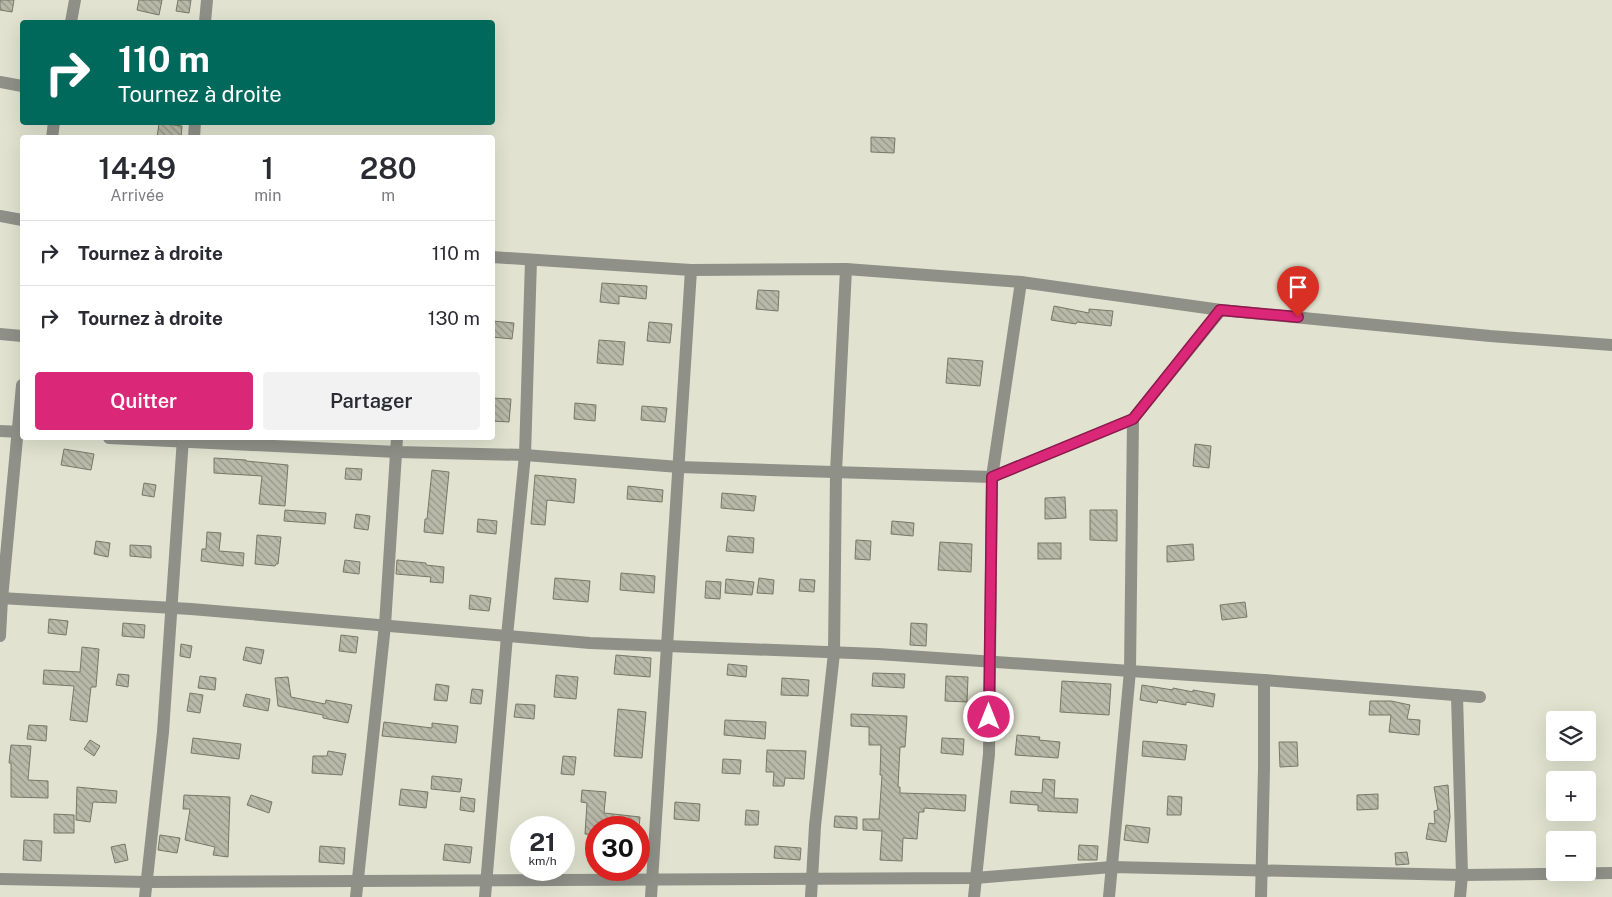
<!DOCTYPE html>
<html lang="fr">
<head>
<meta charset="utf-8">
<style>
  :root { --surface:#fff; --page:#f2f2f3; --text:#2b2b33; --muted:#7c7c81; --line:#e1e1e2; --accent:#db2777 }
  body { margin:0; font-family:"Public Sans",sans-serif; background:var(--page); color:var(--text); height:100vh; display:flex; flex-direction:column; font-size:19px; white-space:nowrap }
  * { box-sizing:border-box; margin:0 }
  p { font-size:16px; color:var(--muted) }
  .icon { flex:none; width:28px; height:28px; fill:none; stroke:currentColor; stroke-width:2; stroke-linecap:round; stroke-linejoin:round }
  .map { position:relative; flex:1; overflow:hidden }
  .details { position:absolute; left:20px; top:135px; width:475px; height:305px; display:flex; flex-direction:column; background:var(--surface); border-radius:5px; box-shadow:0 5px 20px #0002 }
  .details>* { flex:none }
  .hud { position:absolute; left:20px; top:20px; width:475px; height:105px; border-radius:5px; box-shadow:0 5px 20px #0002; background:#00695c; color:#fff; overflow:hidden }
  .buttons { position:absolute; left:1546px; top:711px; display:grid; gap:10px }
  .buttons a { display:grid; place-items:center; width:50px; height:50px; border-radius:5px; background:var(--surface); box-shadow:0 5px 20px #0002; font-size:25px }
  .speed { position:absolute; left:510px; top:816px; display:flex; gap:10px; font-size:25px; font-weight:700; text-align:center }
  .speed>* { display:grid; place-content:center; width:65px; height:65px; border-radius:50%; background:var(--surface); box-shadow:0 5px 20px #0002; line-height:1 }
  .speed small { font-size:12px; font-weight:400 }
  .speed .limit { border:8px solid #d22; background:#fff; color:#111 }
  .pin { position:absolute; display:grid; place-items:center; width:42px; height:42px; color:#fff; margin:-51px -21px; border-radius:50% 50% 50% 0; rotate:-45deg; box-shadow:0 0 5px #0007 }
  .pin .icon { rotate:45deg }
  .me { position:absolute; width:55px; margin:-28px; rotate:0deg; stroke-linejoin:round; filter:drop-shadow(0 0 4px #0008) }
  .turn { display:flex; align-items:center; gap:18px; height:105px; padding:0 15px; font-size:22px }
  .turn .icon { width:65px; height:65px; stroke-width:2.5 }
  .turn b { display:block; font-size:35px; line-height:42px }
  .eta { display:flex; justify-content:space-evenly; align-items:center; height:85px; text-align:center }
  .eta b { font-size:30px; font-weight:600; line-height:35px }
  .action { display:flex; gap:10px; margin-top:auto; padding:10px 15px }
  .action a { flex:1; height:58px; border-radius:5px; background:var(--accent); color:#fff; font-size:20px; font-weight:600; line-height:58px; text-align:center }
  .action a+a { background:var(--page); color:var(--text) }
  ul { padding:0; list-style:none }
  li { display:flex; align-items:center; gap:15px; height:65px; padding:0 15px; border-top:1px solid var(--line) }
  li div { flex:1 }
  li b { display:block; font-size:19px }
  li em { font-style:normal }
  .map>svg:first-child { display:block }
</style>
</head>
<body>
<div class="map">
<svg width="1612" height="897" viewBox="0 0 1612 897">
  <defs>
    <pattern id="building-back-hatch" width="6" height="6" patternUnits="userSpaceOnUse" patternTransform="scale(1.25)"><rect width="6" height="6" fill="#b8b9a7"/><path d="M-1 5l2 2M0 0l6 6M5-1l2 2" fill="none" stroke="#969788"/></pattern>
  </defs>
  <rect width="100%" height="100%" fill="#e1e3d0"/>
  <!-- building -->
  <g fill="url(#building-back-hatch)" stroke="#777867">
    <polygon points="0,0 14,0 12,12 0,10"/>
    <polygon points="139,0 162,0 159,15 137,10"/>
    <polygon points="178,0 191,0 189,13 176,11"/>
    <polygon points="159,123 182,126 181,138 157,138"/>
    <polygon points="871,137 895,138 894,153 871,152"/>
    <polygon points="602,283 647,286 646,299 619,296 619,304 600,302"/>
    <polygon points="758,290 779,291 778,311 756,309"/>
    <polygon points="1054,306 1089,313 1089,309 1113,311 1111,326 1077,322 1076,324 1051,320"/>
    <polygon points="492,321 514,323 512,339 492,337"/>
    <polygon points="649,322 672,324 670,343 647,341"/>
    <polygon points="599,340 625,342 623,365 597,363"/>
    <polygon points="948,358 983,361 980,386 946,383"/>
    <polygon points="492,398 511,399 509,422 492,421"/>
    <polygon points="575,403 596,405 595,421 574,419"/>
    <polygon points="642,406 667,408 665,422 641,420"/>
    <polygon points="1195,444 1211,446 1209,468 1193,466"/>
    <polygon points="64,449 94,454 91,470 61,465"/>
    <polygon points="214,458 246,460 246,461 288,465 285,506 259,504 262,476 214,473"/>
    <polygon points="346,468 362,469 361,480 345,479"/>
    <polygon points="432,470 449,472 443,534 424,532 425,519 427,519"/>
    <polygon points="535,475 576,479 574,503 547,500 545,525 531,524"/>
    <polygon points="144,483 156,485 154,497 142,495"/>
    <polygon points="628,486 663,490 662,502 627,499"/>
    <polygon points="722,493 756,496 754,511 721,508"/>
    <polygon points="1065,497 1066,518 1045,519 1045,498"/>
    <polygon points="285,510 326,513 325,524 284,521"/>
    <polygon points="1090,510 1117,510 1117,541 1090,540"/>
    <polygon points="356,514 370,516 368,530 354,528"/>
    <polygon points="478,519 497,521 496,534 477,532"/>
    <polygon points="892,521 914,523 913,536 891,534"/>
    <polygon points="207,532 221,533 219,551 244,553 243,566 201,561 202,549 206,549"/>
    <polygon points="257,535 281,537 278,564 276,564 275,566 255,564"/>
    <polygon points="728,536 754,538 753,553 726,551"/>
    <polygon points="856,540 871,541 870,560 855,559"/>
    <polygon points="96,541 110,543 108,557 94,554"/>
    <polygon points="940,542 972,544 971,572 938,570"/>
    <rect x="1038" y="543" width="23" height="16"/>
    <polygon points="1193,544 1194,560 1167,562 1167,546"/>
    <polygon points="130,545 151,546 151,558 130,556"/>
    <polygon points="345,560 360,562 359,574 343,572"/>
    <polygon points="397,560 426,563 426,565 444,567 443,583 430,582 431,577 396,574"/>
    <polygon points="621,573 655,576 654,593 620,590"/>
    <polygon points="555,578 590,581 588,602 553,599"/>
    <polygon points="759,578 774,580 773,594 757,593"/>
    <polygon points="726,579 754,582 752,595 725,593"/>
    <polygon points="800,579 815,580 814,592 799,591"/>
    <polygon points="706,581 721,582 720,599 705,598"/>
    <polygon points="470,595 491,598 489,611 469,609"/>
    <polygon points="1245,602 1247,617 1222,620 1220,605"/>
    <polygon points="49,619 68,621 66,635 48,633"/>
    <polygon points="123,623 145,625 144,638 122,636"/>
    <polygon points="911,623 927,624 926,646 910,645"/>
    <polygon points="341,635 358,637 356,653 339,651"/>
    <polygon points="181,644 192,646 190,658 180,656"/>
    <polygon points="82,647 99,649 96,687 91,687 87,722 70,720 74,686 43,684 44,670 80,672"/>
    <polygon points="246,647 264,650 261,664 243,660"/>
    <polygon points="616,655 651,658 650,677 614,674"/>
    <polygon points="728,664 747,666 746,677 727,675"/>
    <polygon points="873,673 905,674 904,688 872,686"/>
    <polygon points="118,674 129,675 128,687 116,685"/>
    <polygon points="556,675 578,677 576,699 554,697"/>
    <polygon points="200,676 216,678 215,690 198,688"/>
    <polygon points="946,676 968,677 967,702 945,701"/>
    <polygon points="288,677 291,697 325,704 326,700 352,705 348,723 323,718 323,715 278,706 275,678"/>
    <polygon points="782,678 809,680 808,696 781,695"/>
    <polygon points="1062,681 1111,684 1109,715 1060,712"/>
    <polygon points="436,684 449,686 447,701 434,700"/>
    <polygon points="1142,685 1173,690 1173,688 1193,692 1193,690 1215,694 1213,707 1186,702 1186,705 1158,700 1157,703 1140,700"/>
    <polygon points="472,689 483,690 481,704 470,703"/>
    <polygon points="190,693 203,695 200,713 187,711"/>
    <polygon points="246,694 270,699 268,711 243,706"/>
    <polygon points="1370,701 1391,701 1410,705 1407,719 1420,720 1419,735 1389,732 1391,715 1369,715"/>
    <polygon points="516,704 535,705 534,719 514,717"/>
    <polygon points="618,709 646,712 642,758 614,756"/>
    <polygon points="851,714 907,716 905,747 900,747 898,787 900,787 900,793 966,795 965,811 924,808 924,812 919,812 917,839 903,838 902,861 880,860 882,831 863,830 863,819 879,819 882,775 880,775 881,745 869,745 869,727 851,726"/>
    <polygon points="725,720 766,722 765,739 724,735"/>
    <polygon points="384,722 432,728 432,723 458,726 456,743 382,736"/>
    <polygon points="29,725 47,726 46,741 27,739"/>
    <polygon points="1017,735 1040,737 1039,740 1060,742 1058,758 1015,755"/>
    <polygon points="193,738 241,744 239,759 191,753"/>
    <polygon points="942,738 964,739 963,755 941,753"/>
    <polygon points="90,740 100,746 94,756 84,749"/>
    <polygon points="1143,741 1187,745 1185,760 1142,756"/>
    <polygon points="1279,742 1297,742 1298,766 1280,767"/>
    <polygon points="11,745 31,746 28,780 48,781 48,798 11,797 11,763 9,763"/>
    <polygon points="767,750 806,751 804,779 785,778 784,786 773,786 774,772 766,772"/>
    <polygon points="328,751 346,754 342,775 312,773 313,756 327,756"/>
    <polygon points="563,756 576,757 574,775 561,774"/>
    <polygon points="723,759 741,760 740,774 722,773"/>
    <polygon points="432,776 462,779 460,792 431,789"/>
    <polygon points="1043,779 1055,780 1054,798 1078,799 1077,813 1038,811 1038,805 1010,803 1011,791 1042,793"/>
    <polygon points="1448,785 1450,817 1446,842 1426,839 1429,823 1435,824 1434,811 1438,810 1434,787"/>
    <polygon points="77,787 117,791 116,803 93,802 90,822 76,820"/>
    <polygon points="401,789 428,792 426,808 399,805"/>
    <polygon points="582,790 606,792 604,813 640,817 639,828 596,828 596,835 585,834 587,803 581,802"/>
    <polygon points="1378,794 1378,809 1357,810 1357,795"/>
    <polygon points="184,795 230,797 228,857 213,855 215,847 185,840 190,809 183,809"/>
    <polygon points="251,795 272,802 269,813 247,805"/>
    <polygon points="1168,796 1182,797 1181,815 1167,815"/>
    <polygon points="461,797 475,799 474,812 460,810"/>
    <polygon points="675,802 700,804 699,821 674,819"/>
    <polygon points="746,810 759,811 758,825 745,825"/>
    <polygon points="54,814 74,815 74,833 54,833"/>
    <polygon points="835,816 857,817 857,829 834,827"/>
    <polygon points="1126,825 1150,828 1148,843 1124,840"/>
    <polygon points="160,835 180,838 177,853 158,850"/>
    <polygon points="24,840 42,841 41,861 23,860"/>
    <polygon points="125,844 128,860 115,863 111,847"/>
    <polygon points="445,844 472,847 470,863 443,860"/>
    <polygon points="1079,845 1098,846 1097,860 1078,860"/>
    <polygon points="320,846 345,848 344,864 319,862"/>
    <polygon points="775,846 801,848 800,860 774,858"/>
    <polygon points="1407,852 1409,864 1396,865 1395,853"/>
  </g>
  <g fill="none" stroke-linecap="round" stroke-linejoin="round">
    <!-- minor -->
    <g stroke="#8f9088" stroke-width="12">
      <polyline points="71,22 75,0"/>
      <polyline points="205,22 207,0"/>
      <polyline points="0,82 22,86"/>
      <polyline points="52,138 54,122"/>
      <polyline points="194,138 195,122"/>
      <polyline points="0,216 22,220"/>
      <polyline points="492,257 691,270 846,269 1021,282 1221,310 1490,336 1612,345"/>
      <polyline points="0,334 22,336"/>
      <polyline points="0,431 22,432"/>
      <polyline points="109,438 397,452 525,455 679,467 992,477 1133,419 1221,310"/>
      <polyline points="0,598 191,609 590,643 878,654 1264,680 1480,697"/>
      <polyline points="0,636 2,599 22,385"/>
      <polyline points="1457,695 1462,875 1460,897"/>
      <polyline points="0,879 147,882 975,878 1112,867 1462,875 1612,873"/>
      <polyline points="145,897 163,732 183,438"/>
      <polyline points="356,897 385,625 397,438"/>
      <polyline points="485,897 507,636 525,455 531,260"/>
      <polyline points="651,897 691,270"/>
      <polyline points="811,897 815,826 834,653 836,472 846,269"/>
      <polyline points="974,897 989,754 992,477 1021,282"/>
      <polyline points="1109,897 1130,671 1133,419"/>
      <polyline points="1261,897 1264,768 1264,680"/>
    </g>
  </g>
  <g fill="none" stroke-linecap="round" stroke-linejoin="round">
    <!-- route casing -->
    <g stroke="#8e194d" stroke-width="12">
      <polyline id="route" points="989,717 992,477 1133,419 1220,310 1298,317"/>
    </g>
    <!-- route -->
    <use href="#route" stroke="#db2777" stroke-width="9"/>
  </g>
</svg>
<div class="buttons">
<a><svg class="icon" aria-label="layers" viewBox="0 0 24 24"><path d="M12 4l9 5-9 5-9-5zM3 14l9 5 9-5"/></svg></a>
<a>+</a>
<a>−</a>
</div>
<div class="speed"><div>21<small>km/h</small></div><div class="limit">30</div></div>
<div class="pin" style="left:1298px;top:317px;background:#d93025"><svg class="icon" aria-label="arrive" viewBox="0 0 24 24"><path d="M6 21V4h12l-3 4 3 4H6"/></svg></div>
<svg class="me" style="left:989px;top:717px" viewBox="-20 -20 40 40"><circle r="17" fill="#db2777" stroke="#fff" stroke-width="3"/><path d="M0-11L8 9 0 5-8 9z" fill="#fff"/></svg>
<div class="hud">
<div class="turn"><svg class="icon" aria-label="right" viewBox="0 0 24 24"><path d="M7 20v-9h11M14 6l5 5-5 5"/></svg><div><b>110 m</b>Tournez à droite</div></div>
</div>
<section class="details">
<div class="eta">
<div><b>14:49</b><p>Arrivée</p></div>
<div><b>1</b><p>min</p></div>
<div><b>280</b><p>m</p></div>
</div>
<ul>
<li><svg class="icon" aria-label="right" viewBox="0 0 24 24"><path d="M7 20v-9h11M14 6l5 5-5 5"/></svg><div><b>Tournez à droite</b></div><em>110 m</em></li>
<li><svg class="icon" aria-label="right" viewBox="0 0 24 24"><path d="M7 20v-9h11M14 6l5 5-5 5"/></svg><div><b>Tournez à droite</b></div><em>130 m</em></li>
</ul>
<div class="action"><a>Quitter</a><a>Partager</a></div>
</section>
</div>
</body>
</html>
